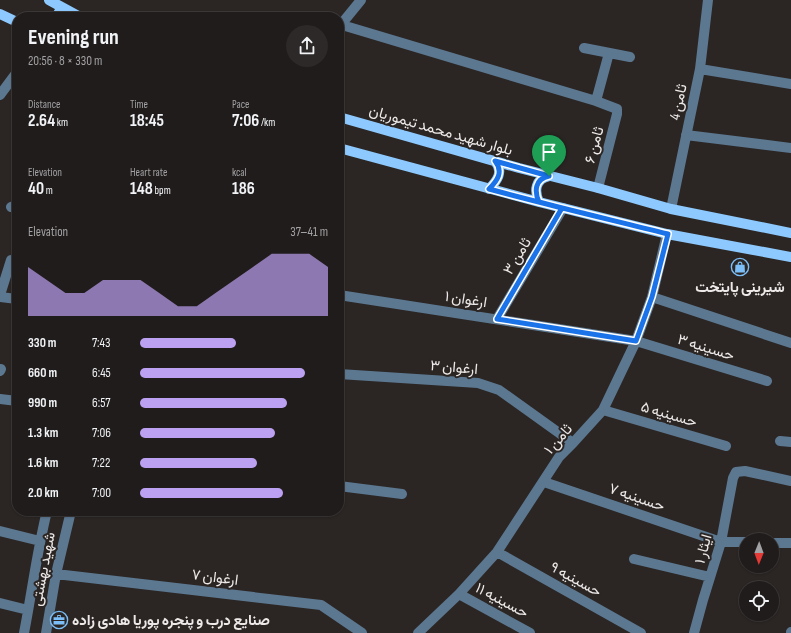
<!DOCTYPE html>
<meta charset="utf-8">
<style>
:root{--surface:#201c1b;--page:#2d2928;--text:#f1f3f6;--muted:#a2a1a3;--line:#3d3a3a;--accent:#bca0f2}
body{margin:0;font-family:"Sofia Sans Condensed",Vazirmatn,sans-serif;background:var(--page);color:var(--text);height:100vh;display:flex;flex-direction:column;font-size:15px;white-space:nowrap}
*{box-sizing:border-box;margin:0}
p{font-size:13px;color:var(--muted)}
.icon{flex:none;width:22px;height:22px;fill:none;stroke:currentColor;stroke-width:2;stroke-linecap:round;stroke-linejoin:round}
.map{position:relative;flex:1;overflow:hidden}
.details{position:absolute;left:12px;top:12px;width:332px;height:504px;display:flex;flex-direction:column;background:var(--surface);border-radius:16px;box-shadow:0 1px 3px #0004,0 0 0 1px var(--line)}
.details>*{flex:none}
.needle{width:26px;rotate:181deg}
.buttons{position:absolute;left:739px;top:533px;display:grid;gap:8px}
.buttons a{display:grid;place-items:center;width:40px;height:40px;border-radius:50%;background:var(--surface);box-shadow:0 1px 3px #0004,0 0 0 1px var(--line);font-size:20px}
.pin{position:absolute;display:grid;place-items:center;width:34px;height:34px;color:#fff;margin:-41px -17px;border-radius:50% 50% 50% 0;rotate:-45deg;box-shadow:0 0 4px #0007}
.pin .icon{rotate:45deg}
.round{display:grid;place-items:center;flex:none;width:42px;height:42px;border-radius:21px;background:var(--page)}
.head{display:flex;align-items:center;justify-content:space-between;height:68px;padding:0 16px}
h1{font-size:22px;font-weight:700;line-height:30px}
.metrics{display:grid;grid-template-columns:repeat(3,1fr);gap:6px;height:68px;padding:4px 16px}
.metrics div{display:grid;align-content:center}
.metrics b{font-size:17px;font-weight:700}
.metrics small{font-size:11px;font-weight:400}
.metrics p{font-size:11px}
.chart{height:112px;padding:8px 16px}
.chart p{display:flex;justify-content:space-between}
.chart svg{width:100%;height:72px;margin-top:4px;fill:var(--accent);opacity:.7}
ul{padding:0 16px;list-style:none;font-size:13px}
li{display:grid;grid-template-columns:64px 48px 1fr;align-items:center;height:30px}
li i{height:10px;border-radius:5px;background:var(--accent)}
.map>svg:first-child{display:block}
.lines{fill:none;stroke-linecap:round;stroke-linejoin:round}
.minor{stroke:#5c7891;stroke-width:10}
.major{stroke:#8dc9fe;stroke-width:10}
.route-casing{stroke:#fff;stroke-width:8}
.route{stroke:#1a73e8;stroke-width:5}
.labels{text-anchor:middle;stroke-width:4;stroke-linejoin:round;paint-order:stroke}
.street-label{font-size:15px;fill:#ece9e8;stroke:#2b2624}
.poi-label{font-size:15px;font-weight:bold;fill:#ece9e8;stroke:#2b2624}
</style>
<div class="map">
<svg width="791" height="633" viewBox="0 0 791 633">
<rect width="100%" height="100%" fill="#2b2624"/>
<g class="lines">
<!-- minor -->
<path class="minor" d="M342,25L596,101L617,109V114L598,188
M339,27L361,0
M584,48L630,57
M700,69L791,84
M0,95L17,72
M596,101L609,53
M686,135L791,148
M11,207L17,205
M671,209L700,69L708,0
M0,295L11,260
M339,295L636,341L767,381
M0,297L17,299
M652,297L791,343
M497,319L563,208
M0,371L1,369
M339,374L478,383L499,390L573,443
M0,399L17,401
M603,410L726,446
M780,441L791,442
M544,482L721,542H746
M339,486L402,494
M0,531L40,541
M772,543H791
M497,552L641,633
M634,559L710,577
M56,574L321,605L362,633
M459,594L530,633
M0,603L28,610
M24,633C32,592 37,551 47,511
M46,633L56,574L71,511
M418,633L459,594L497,552L559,457L573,443L603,410L636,341L652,297L667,234
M694,633L703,600L721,542L733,478L736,472L745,471L791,481
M791,633V632"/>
<!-- major -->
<path class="major" d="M49,0L80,17
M0,14L17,22
M56,17L62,7
M339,117L519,168L598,188L671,209L791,233
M339,148L539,202L667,234L791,257
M489,189C497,181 504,172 495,161
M539,202C534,191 535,179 549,176"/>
</g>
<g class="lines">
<defs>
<path id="route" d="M549,176L495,161C504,172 497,181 489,189C548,205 608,219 668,234L652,297L636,341L497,319L562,208L539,202C534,191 535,179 549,176"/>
</defs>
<!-- route casing -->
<use href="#route" class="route-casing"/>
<!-- route -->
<use href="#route" class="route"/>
</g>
<!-- icons -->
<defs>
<symbol id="shop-ring" viewBox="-11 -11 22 22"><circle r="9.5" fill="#2b2624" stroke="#7bbef8" stroke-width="1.5"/><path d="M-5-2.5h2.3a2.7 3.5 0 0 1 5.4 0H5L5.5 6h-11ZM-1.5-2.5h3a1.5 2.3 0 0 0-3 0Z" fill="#7bbef8"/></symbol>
<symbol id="office-ring" viewBox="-11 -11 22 22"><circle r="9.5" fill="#2b2624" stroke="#7bbef8" stroke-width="1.5"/><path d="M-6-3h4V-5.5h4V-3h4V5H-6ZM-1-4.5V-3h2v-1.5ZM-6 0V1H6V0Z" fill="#7bbef8"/></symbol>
</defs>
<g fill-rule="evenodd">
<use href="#shop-ring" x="730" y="257" width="20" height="20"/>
<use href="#office-ring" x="49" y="610" width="20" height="20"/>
</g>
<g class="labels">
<!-- street labels -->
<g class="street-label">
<text transform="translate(678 102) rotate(-78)" y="5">ثامن 4</text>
<text transform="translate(441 130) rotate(16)" y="5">بلوار شهید محمد تیموریان</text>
<text transform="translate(594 145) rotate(-75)" y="5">ثامن ۶</text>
<text transform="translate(517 256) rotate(-59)" y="5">ثامن ۳</text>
<text transform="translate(466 299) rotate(9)" y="5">ارغوان ۱</text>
<text transform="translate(706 347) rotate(17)" y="5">حسینیه ۳</text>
<text transform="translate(454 367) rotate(5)" y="5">ارغوان ۳</text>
<text transform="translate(669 414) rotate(16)" y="5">حسینیه ۵</text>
<text transform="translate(558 439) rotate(-49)" y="5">ثامن ۱</text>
<text transform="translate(637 497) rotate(19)" y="5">حسینیه ۷</text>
<text transform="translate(703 549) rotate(-75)" y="5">ایثار ۱</text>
<text transform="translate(43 569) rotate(-79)" y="5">شهید بهشتی</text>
<text transform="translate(215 577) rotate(7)" y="5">ارغوان ۷</text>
<text transform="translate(576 579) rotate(29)" y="5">حسینیه ۹</text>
<text transform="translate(502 600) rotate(28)" y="5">حسینیه ۱۱</text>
</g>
<!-- poi labels -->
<g class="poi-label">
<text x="740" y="292">شیرینی پایتخت</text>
<text x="72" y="625" text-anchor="start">صنایع درب و پنجره پوریا هادی زاده</text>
</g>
</g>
</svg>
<div class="buttons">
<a><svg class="needle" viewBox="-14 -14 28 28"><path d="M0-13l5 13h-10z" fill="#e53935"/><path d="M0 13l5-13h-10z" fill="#a2a1a3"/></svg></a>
<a><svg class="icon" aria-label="locate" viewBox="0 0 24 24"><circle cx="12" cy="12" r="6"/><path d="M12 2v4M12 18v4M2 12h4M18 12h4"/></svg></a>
</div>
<div class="pin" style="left:549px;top:176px;background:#1e9e55"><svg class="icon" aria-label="arrive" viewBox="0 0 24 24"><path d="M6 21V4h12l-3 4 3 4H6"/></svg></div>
<section class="details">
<div class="head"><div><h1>Evening run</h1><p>20:56 · 8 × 330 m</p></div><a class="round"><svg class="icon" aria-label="share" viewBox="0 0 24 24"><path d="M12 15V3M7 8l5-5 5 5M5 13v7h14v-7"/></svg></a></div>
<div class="metrics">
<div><p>Distance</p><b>2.64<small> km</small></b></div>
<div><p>Time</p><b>18:45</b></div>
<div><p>Pace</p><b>7:06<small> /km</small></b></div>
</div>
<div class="metrics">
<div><p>Elevation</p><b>40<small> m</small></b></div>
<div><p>Heart rate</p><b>148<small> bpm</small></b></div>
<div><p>kcal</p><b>186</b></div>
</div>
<div class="chart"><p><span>Elevation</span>37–41 m</p>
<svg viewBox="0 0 160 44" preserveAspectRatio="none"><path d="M0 44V14L10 22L20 30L30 30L40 22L50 22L60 22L70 30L80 38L90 38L100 30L110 22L120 14L130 6L140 6L150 6L160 14V44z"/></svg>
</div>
<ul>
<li><b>330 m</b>7:43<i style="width:51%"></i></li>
<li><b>660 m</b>6:45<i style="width:88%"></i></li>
<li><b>990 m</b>6:57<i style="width:78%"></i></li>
<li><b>1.3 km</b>7:06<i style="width:72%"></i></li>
<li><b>1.6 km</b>7:22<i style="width:62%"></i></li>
<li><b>2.0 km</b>7:00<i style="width:76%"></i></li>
</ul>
</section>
</div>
